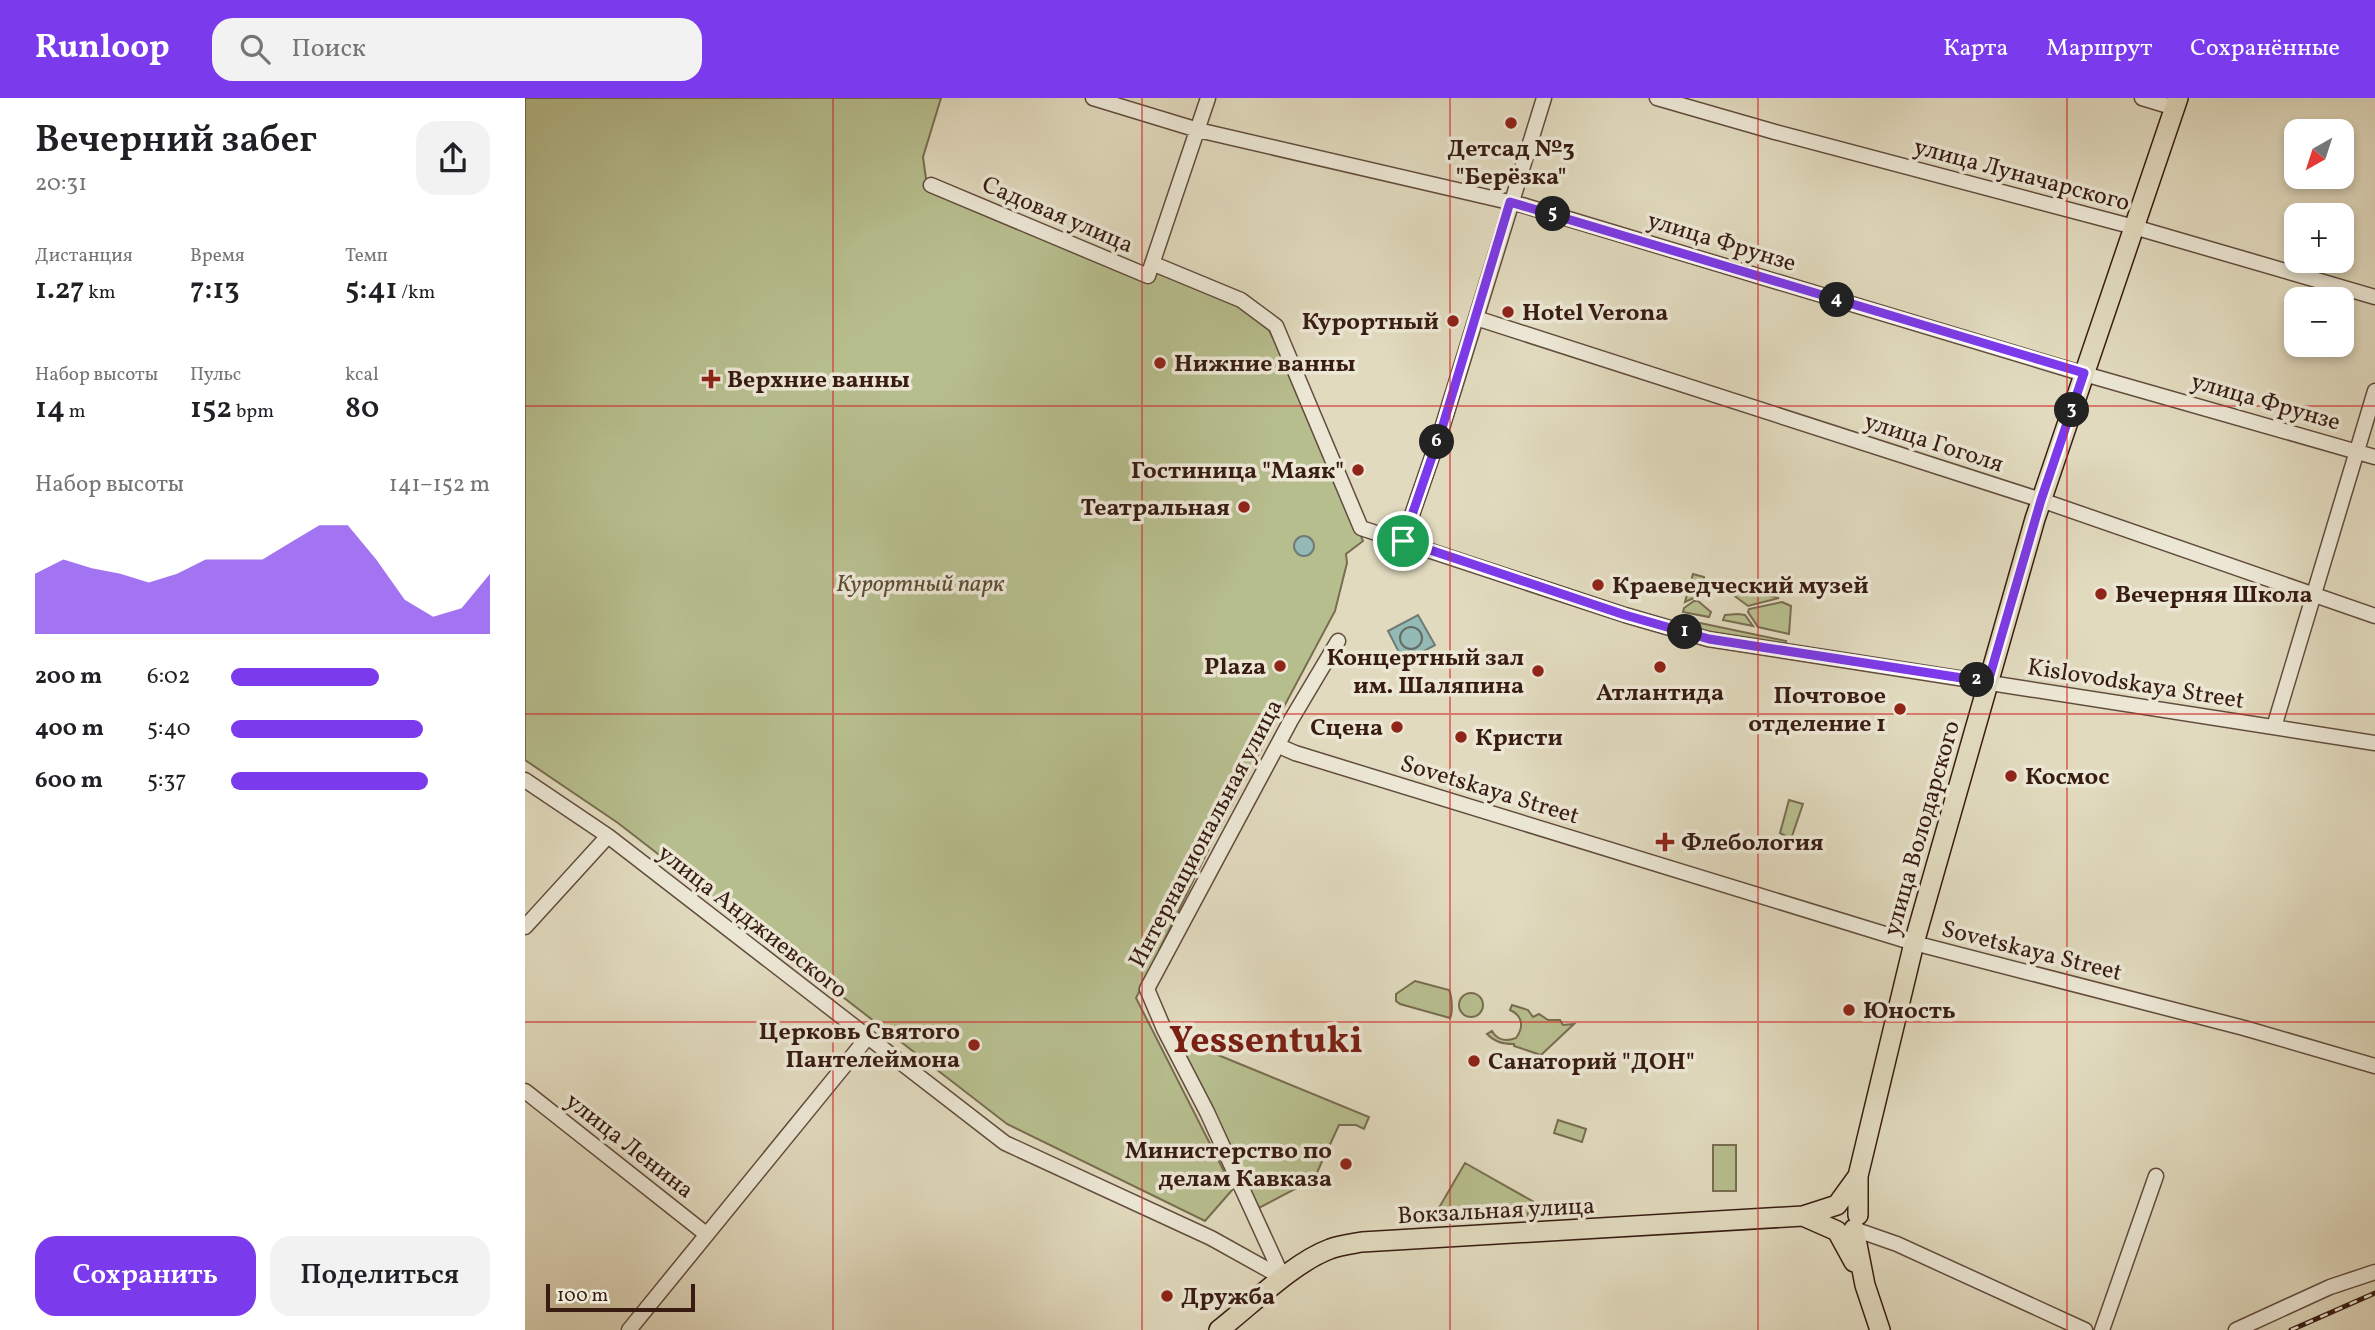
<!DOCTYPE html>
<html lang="ru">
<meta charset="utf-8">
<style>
:root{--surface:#fff;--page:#f2f2f2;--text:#202124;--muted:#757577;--accent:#7c3aed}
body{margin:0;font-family:Vollkorn,serif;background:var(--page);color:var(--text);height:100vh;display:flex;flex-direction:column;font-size:26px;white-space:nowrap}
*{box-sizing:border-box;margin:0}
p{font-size:23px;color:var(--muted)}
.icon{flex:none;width:38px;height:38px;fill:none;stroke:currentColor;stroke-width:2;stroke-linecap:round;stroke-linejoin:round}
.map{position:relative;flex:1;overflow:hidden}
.drawer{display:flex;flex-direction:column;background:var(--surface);width:525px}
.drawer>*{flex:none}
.needle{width:46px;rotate:219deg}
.tools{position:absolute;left:1759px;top:21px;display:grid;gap:14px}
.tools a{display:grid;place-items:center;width:70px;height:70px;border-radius:14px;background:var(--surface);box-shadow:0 4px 10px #0003;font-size:35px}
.scale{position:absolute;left:21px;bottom:18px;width:149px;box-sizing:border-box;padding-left:7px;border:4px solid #381c12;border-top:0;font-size:19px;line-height:24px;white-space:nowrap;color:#381c12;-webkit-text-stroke:5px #ece7d5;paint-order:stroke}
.pin{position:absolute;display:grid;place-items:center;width:60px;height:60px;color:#fff;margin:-30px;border:4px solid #fff;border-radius:50%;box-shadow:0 2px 7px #0007}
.km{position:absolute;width:35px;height:35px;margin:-18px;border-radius:50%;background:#222;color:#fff;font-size:19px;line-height:35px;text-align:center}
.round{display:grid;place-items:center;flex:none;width:74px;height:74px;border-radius:21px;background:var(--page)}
.headline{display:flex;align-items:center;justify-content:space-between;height:119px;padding:0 35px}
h1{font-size:38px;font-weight:600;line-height:52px}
.stats{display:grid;grid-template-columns:repeat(3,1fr);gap:10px;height:119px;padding:7px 35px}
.stats div{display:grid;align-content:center}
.stats b{font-size:30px;font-weight:600}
.stats small{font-size:19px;font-weight:400}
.stats p{font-size:19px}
.chart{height:196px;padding:14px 35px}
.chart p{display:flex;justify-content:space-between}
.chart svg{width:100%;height:126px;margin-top:7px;fill:var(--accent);opacity:.7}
.cta{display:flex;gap:14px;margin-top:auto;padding:14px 35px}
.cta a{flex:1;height:80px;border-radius:21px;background:var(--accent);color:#fff;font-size:28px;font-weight:600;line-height:80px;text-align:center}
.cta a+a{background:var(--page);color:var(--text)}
ul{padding:0 35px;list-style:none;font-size:23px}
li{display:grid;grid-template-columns:112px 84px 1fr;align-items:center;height:52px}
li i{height:18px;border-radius:9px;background:var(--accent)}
header{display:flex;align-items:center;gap:42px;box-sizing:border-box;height:98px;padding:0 35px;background:var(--accent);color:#fff}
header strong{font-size:33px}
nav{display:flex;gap:38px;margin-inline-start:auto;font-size:24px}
.search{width:490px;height:63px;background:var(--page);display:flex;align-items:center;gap:18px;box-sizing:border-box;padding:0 24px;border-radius:21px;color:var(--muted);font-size:26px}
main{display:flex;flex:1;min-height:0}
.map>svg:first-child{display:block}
.green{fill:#b7be8e;stroke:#786d50;stroke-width:2}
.water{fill:#94bab5;stroke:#6f7b74;stroke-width:2}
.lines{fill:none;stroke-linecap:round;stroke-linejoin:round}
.shore{stroke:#666b64;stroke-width:2}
.minor-casing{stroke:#624c3d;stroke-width:17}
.major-casing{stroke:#381c12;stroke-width:22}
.minor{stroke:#ece7d5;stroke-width:14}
.major{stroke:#e1dabe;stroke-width:19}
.rail-casing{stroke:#381c12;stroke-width:5}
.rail{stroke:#ece7d5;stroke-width:2.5;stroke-dasharray:8;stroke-linecap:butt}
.route-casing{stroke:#fff;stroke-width:14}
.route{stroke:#7c3aed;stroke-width:9}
.grid{fill:none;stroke:#d62828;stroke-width:2;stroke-opacity:0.55}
.poi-dot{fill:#8f2418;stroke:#ece7d5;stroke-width:2.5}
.labels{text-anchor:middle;stroke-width:7;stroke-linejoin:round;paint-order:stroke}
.poi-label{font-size:24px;font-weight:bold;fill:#381c12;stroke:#ece7d5;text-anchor:start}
.street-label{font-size:24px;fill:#381c12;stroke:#ece7d5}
.park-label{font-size:24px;font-style:italic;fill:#5e4d37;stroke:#ece7d5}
.town-label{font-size:38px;font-weight:bold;fill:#7a1f14;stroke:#ece7d5}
</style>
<header>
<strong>Runloop</strong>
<div class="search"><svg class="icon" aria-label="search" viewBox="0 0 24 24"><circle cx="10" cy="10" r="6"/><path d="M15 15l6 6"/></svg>Поиск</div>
<nav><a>Карта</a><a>Маршрут</a><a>Сохранённые</a></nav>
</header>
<main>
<section class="drawer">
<div class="headline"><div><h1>Вечерний забег</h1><p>20:31</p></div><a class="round"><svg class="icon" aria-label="share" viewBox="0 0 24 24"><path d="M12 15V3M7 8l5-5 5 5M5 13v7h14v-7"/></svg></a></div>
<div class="stats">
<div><p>Дистанция</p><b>1.27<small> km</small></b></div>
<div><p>Время</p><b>7:13</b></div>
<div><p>Темп</p><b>5:41<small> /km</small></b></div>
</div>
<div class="stats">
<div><p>Набор высоты</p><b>14<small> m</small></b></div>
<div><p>Пульс</p><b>152<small> bpm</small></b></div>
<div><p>kcal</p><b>80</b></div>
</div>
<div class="chart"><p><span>Набор высоты</span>141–152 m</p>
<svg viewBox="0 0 160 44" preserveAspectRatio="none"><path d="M0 44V23L10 18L20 21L30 23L40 26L50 23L60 18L70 18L80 18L90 12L100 6L110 6L120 18L130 32L140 38L150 35L160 23V44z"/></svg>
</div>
<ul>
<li><b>200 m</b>6:02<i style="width:57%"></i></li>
<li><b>400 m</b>5:40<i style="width:74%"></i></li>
<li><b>600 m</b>5:37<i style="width:76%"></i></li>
</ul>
<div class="cta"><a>Сохранить</a><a>Поделиться</a></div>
</section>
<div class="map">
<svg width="1850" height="1232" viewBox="0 0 1850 1232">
<rect width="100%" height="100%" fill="#e1dabe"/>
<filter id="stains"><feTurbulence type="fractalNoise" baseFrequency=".00286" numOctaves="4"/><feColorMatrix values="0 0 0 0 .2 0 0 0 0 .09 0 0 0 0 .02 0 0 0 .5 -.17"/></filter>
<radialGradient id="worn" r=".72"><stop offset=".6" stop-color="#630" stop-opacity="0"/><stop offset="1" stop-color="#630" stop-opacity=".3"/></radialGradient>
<!-- green -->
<path class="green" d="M0,0H416L398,59L401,81L566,149L712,206L744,232L777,298L838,443L821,456L822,465L810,513L689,740L611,900L708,1091L680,1123L482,1026L93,725L0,662Z
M1168,476L1179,479V482L1193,490L1191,492H1172L1171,499L1160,504Z
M1222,492L1254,500L1223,508L1207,496V494L1221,495Z
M1169,503H1173L1186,514L1184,519L1158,514L1159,510Z
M1257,504L1266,508L1264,536L1233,529L1223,514L1224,511Z
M1213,516L1220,517L1228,528L1198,522L1200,517Z
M1156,521L1261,543L1260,548L1184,535L1155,527Z
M1264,702L1278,706L1266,741L1255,735Z
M890,883L924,892C927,898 928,915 925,920L875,906L871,903V896Z
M934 907a12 12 0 1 1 24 0a12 12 0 1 1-24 0Z
M987,907L1003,912L1008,919L1014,916L1023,922H1035L1038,927L1049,926L1016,957L989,948V946C977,946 970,944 962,936L967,933C972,942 981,944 991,940C999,929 998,918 985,912Z
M671,948L844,1019L839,1031L831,1027H814L789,1081L734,1110L659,955Z
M1033,1022L1061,1031L1057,1044L1029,1035Z
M1188,1047H1211V1093H1188Z
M940,1065L1009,1104L1001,1119L908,1120Z"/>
<!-- water -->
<path class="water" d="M769 448a10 10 0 1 1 20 0a10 10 0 1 1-20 0Z
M893,517L910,547L879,564L863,533Z"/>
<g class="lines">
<!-- shore -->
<path class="shore" d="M875 540a11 11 0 1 1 22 0a11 11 0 1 1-22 0Z"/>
<defs>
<path id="minor" d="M568,0L673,32L997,107L1549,273L1850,359
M1132,0L1250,34L1609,129L1850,199
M1617,0L1650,10
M406,87L623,178L683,0
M629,166L716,202L751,228L836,430L1100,517L1183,541L1850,645
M951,220L1516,402L1850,518
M878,443L918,327L1019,0
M1749,629L1850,293
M754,648L770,655L1389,845L1719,930L1850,968
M0,682L83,738L480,1045L686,1140L758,1180
M0,829L83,738
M0,993L181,1136
M1329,1131L1372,1146L1560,1232
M758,1180L682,1014L639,931L622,891L766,622L813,543
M104,1232L342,940
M1577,1232L1631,1078
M1711,1232L1805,1189L1850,1174"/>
<path id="major" d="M1333,1117V1078L1389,845L1510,421L1653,0
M1278,1118L1312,1133L1329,1164
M1329,1131L1340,1187L1355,1232
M694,1232C725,1208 769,1164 805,1151C815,1147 826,1146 837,1144L1278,1118L1312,1107L1333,1078"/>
</defs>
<!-- minor casing -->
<use href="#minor" class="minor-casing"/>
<!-- major casing -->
<use href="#major" class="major-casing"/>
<!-- minor -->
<use href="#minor" class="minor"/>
<!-- major -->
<use href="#major" class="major"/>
<defs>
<path id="rail" d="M1766,1232L1850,1195"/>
</defs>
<!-- rail casing -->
<use href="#rail" class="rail-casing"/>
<!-- rail -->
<use href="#rail" class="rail"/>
</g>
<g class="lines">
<defs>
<path id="route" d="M985,104L1559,275L1516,402L1463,584L1184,541L1100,517L878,443L918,327Z"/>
</defs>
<!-- route casing -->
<use href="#route" class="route-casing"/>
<!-- route -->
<use href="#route" class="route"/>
</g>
<!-- grid -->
<path class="grid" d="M308,0V1232M617,0V1232M925,0V1232M1233,0V1232M1542,0V1232M0,308H1850M0,616H1850M0,924H1850"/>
<!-- markers -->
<g class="poi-dot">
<circle cx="986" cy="25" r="7"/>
<circle cx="983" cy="214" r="7"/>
<circle cx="928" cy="223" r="7"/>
<circle cx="635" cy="265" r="7"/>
<path d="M182.5 270.5h7v7h7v7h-7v7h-7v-7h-7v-7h7z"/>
<circle cx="833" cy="372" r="7"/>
<circle cx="719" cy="409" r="7"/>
<circle cx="1073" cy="487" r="7"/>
<circle cx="1576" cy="496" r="7"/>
<circle cx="755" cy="568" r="7"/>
<circle cx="1135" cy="569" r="7"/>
<circle cx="1013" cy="573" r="7"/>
<circle cx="1375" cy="611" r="7"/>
<circle cx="872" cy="629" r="7"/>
<circle cx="936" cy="639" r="7"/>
<circle cx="1486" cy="678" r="7"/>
<path d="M1136.5 733.5h7v7h7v7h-7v7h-7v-7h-7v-7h7z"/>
<circle cx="1324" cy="912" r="7"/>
<circle cx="449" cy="947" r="7"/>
<circle cx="949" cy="963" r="7"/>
<circle cx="821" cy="1066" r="7"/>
<circle cx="642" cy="1198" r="7"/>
</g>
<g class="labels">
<!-- poi labels -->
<g class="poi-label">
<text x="986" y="58" text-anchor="middle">Детсад №3<tspan x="986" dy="28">"Берёзка"</tspan></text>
<text x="997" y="222">Hotel Verona</text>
<text x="914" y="231" text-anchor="end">Курортный</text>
<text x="649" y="273">Нижние ванны</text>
<text x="202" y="289">Верхние ванны</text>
<text x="819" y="380" text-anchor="end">Гостиница "Маяк"</text>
<text x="705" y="417" text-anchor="end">Театральная</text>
<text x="1087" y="495">Краеведческий музей</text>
<text x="1590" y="504">Вечерняя Школа</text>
<text x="999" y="567" text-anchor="end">Концертный зал<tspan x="999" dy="28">им. Шаляпина</tspan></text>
<text x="741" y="576" text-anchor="end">Plaza</text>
<text x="1135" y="602" text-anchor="middle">Атлантида</text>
<text x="1361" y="605" text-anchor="end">Почтовое<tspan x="1361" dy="28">отделение 1</tspan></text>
<text x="858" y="637" text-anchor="end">Сцена</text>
<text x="950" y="647">Кристи</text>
<text x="1500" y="686">Космос</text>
<text x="1156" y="752">Флебология</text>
<text x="1338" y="920">Юность</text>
<text x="435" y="941" text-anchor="end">Церковь Святого<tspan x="435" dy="28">Пантелеймона</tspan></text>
<text x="963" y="971">Санаторий "ДОН"</text>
<text x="807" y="1060" text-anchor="end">Министерство по<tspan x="807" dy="28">делам Кавказа</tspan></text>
<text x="656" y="1206">Дружба</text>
</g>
<!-- street labels -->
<g class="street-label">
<text transform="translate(1497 76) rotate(15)" y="8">улица Луначарского</text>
<text transform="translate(533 116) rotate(23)" y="8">Садовая улица</text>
<text transform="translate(1197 143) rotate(17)" y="8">улица Фрунзе</text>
<text transform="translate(1741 303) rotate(16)" y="8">улица Фрунзе</text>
<text transform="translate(1409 344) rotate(18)" y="8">улица Гоголя</text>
<text transform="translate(1611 585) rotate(9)" y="8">Kislovodskaya Street</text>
<text transform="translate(965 691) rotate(17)" y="8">Sovetskaya Street</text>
<text transform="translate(1396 730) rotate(-74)" y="8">улица Володарского</text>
<text transform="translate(680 735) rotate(-62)" y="8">Интернациональная улица</text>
<text transform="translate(228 823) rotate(38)" y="8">улица Анджиевского</text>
<text transform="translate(1507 852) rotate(14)" y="8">Sovetskaya Street</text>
<text transform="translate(105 1047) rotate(38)" y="8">улица Ленина</text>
<text transform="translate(971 1112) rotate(-3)" y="8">Вокзальная улица</text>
</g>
<!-- park labels -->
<g class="park-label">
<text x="395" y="493">Курортный парк</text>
</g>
<!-- town labels -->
<g class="town-label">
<text x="741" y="954">Yessentuki</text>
</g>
</g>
<rect width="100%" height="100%" filter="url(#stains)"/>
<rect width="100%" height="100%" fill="url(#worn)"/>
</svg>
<div class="tools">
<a><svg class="needle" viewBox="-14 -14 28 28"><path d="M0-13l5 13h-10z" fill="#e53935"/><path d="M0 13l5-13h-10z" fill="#757577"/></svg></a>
<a>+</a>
<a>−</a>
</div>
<div class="scale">100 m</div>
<div class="pin" style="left:878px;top:443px;background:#1e9e55"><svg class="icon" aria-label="arrive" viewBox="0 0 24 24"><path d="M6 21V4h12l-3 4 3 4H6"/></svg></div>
<b class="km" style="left:1160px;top:534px">1</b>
<b class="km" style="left:1452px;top:582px">2</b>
<b class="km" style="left:1547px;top:312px">3</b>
<b class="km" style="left:1312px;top:202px">4</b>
<b class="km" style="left:1028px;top:116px">5</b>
<b class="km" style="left:912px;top:344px">6</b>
</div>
</main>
